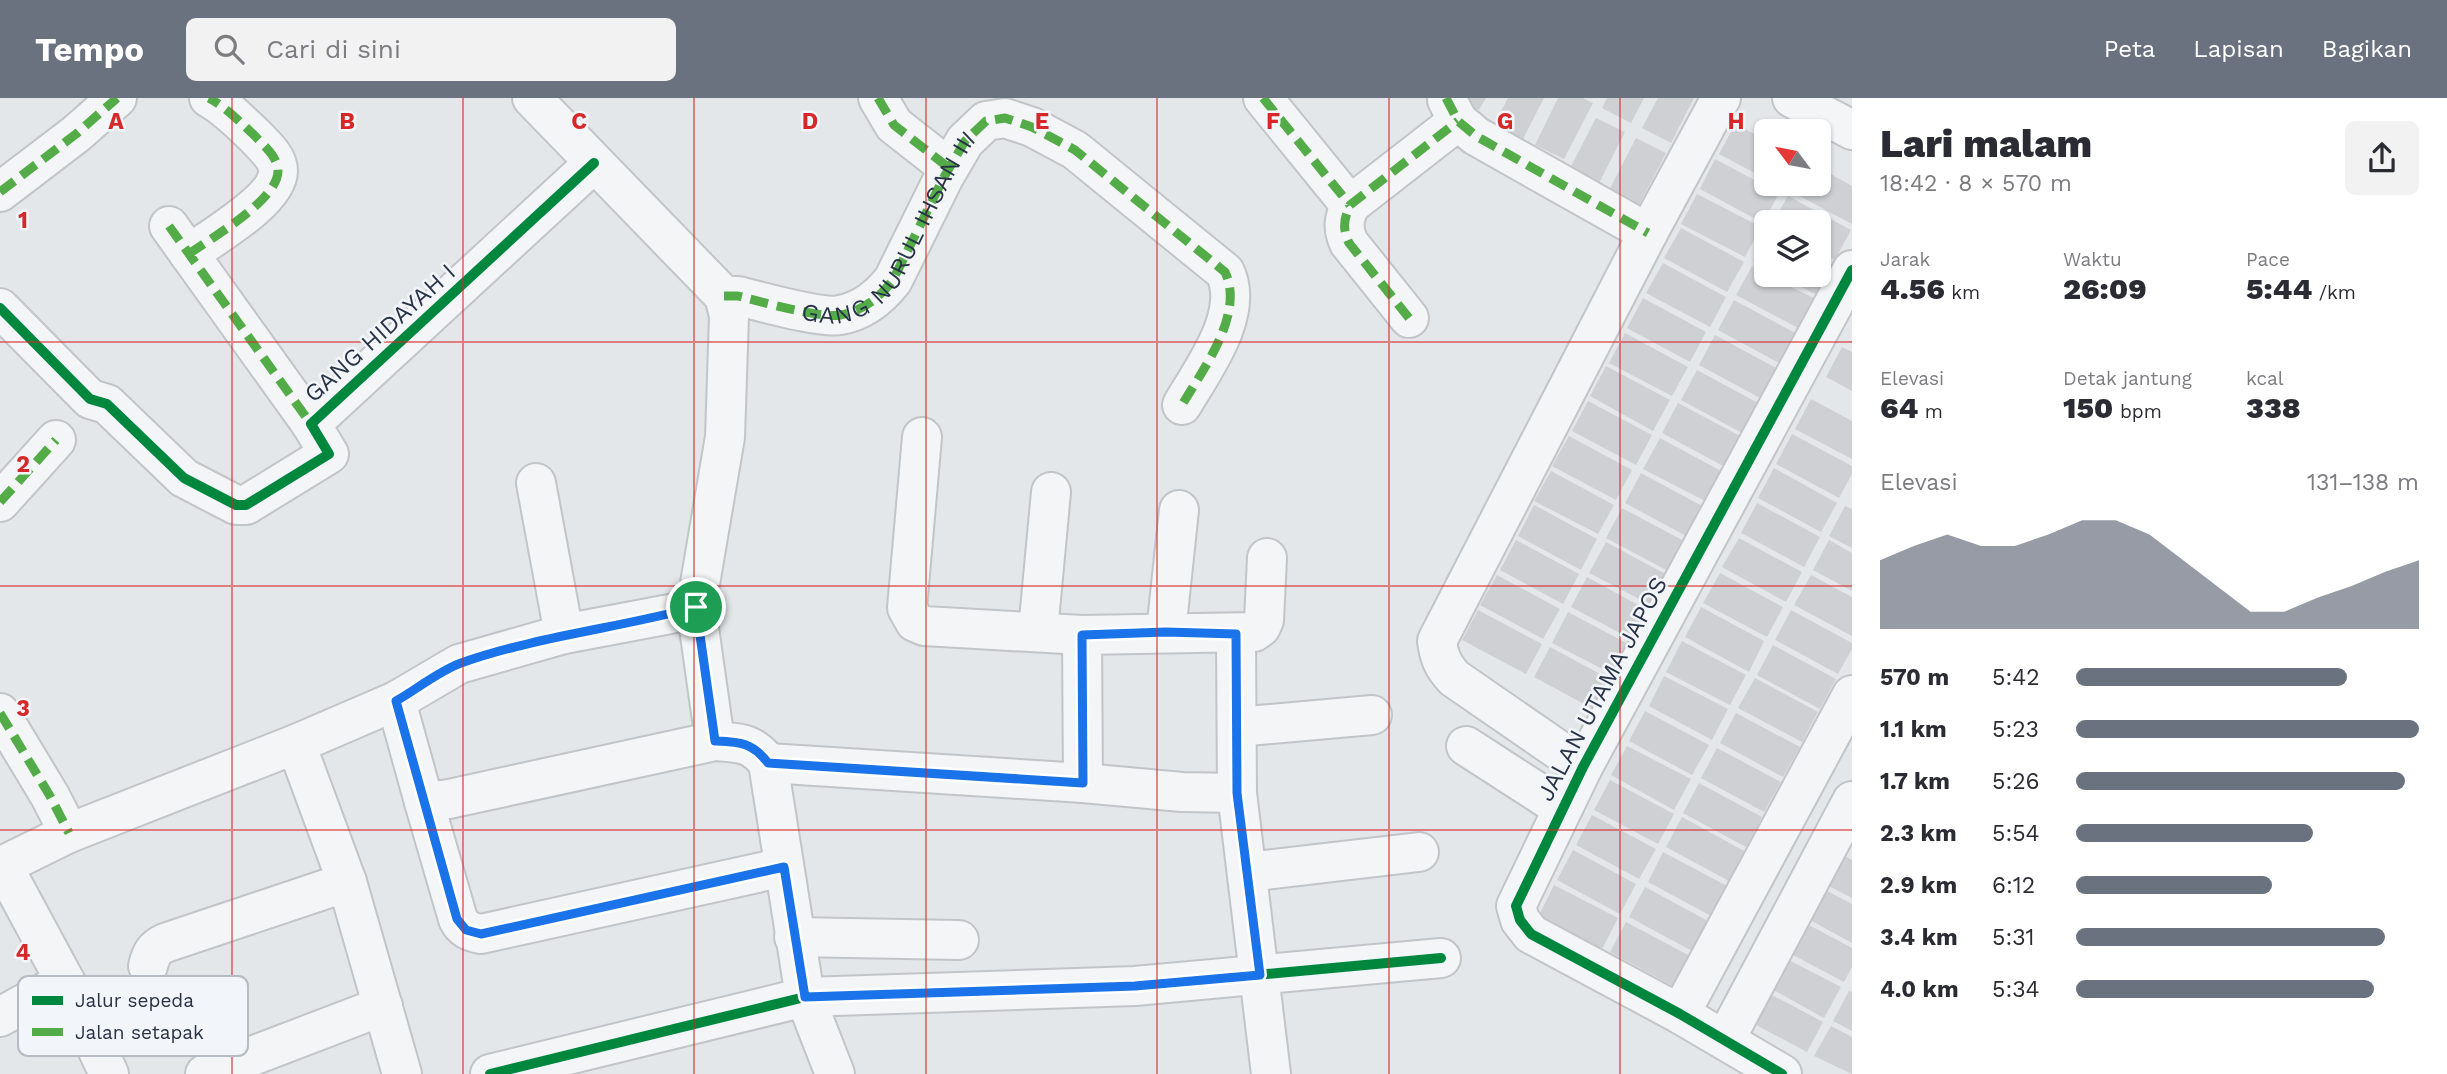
<!DOCTYPE html>
<html lang="id">
<meta charset="utf-8">
<style>
:root{--surface:#fff;--page:#f2f2f3;--text:#2b2b33;--muted:#7c7c81;--accent:#6a727f}
body{margin:0;font-family:"Work Sans",sans-serif;background:var(--page);color:var(--text);height:100vh;display:flex;flex-direction:column;font-size:26px;white-space:nowrap}
*{box-sizing:border-box;margin:0}
p{font-size:23px;color:var(--muted)}
.icon{flex:none;width:38px;height:38px;fill:none;stroke:currentColor;stroke-width:2;stroke-linecap:round;stroke-linejoin:round}
.map{position:relative;flex:1;overflow:hidden}
.sheet{display:flex;flex-direction:column;background:var(--surface);width:595px}
.sheet>*{flex:none}
.needle{width:46px;rotate:302deg}
.tools{position:absolute;left:1754px;top:21px;display:grid;gap:14px}
.tools a{display:grid;place-items:center;width:77px;height:77px;border-radius:10px;background:var(--surface);box-shadow:0 2px 5px #0004;font-size:35px}
.pin{position:absolute;display:grid;place-items:center;width:60px;height:60px;color:#fff;margin:-30px;border:4px solid #fff;border-radius:50%;box-shadow:0 2px 7px #0007}
.round{display:grid;place-items:center;flex:none;width:74px;height:74px;border-radius:10px;background:var(--page)}
.headline{display:flex;align-items:center;justify-content:space-between;height:119px;padding:0 28px}
h1{font-size:38px;font-weight:800;line-height:52px}
.figures{display:grid;grid-template-columns:repeat(3,1fr);gap:10px;height:119px;padding:7px 28px}
.figures div{display:grid;align-content:center}
.figures b{font-size:30px;font-weight:800}
.figures small{font-size:19px;font-weight:400}
.figures p{font-size:19px}
.chart{height:196px;padding:14px 28px}
.chart p{display:flex;justify-content:space-between}
.chart svg{width:100%;height:126px;margin-top:7px;fill:var(--accent);opacity:.7}
ul{padding:0 28px;list-style:none;font-size:23px}
li{display:grid;grid-template-columns:112px 84px 1fr;align-items:center;height:52px}
li i{height:18px;border-radius:9px;background:var(--accent)}
header{display:flex;align-items:center;gap:42px;box-sizing:border-box;height:98px;padding:0 35px;background:var(--accent);color:#fff}
header strong{font-size:33px}
nav{display:flex;gap:38px;margin-inline-start:auto;font-size:24px}
.search{width:490px;height:63px;background:var(--page);display:flex;align-items:center;gap:18px;box-sizing:border-box;padding:0 24px;border-radius:10px;color:var(--muted);font-size:26px}
main{display:flex;flex:1;min-height:0}
.map>svg:first-child{display:block}
.building{fill:#ced0d3}
.lines{fill:none;stroke-linecap:round;stroke-linejoin:round}
.minor-casing{stroke:#c2c5c8;stroke-width:42}
.minor{stroke:#f3f5f6;stroke-width:38}
.quiet{stroke:#53ac47;stroke-width:9;stroke-dasharray:18 9;stroke-linecap:butt}
.cycleway-casing{stroke:#f2f5f9;stroke-width:15}
.cycleway{stroke:#00873e;stroke-width:10}
.route-casing{stroke:#fff;stroke-width:14}
.route{stroke:#1a73e8;stroke-width:9}
.grid{fill:none;stroke:#d62828;stroke-width:2;stroke-opacity:0.55}
.labels{text-anchor:middle;stroke-width:5;stroke-linejoin:round;paint-order:stroke}
.street-label{font-size:24px;fill:#283346;stroke:#f2f5f9}
.key{fill:#f2f5f9;stroke:#b5bbc3;stroke-width:2}
.key-label{font-size:19px;fill:#283346}
.grid-label{font-size:23px;text-anchor:middle;font-weight:bold;fill:#d62828;stroke:#f2f5f9;stroke-width:5;stroke-linejoin:round;paint-order:stroke}
</style>
<header>
<strong>Tempo</strong>
<div class="search"><svg class="icon" aria-label="search" viewBox="0 0 24 24"><circle cx="10" cy="10" r="6"/><path d="M15 15l6 6"/></svg>Cari di sini</div>
<nav><a>Peta</a><a>Lapisan</a><a>Bagikan</a></nav>
</header>
<main>
<div class="map">
<svg width="1852" height="976" viewBox="0 0 1852 976">
<rect width="100%" height="100%" fill="#e4e7ea"/>
<!-- building -->
<path class="building" d="M1456,0H1486L1479,12Z
M1508,0H1544L1523,41L1494,26Z
M1558,0H1583L1593,5L1564,61L1535,47Z
M1607,0H1644L1631,25L1602,10Z
M1658,0H1694L1671,45L1642,30Z
M1596,20L1625,34L1596,91L1567,76Z
M1735,26L1766,42V81L1719,56Z
M1636,40L1666,55L1637,111L1607,96Z
M1715,61L1779,95L1763,125L1700,91Z
M1818,69L1852,88V126L1790,93L1794,86H1818Z
M1697,96L1761,129L1745,159L1681,126Z
M1788,98L1851,132L1835,162L1818,153V124H1773Z
M1681,130L1744,164L1727,194L1664,160Z
M1766,139V170L1753,163Z
M1818,159L1832,167L1817,197L1778,177H1818Z
M1663,165L1726,199L1710,229L1646,195Z
M1752,168L1766,177L1816,201L1800,231L1736,197Z
M1643,200L1706,234L1690,264L1627,230Z
M1734,202L1797,236L1781,266L1718,232Z
M1625,235L1688,269L1672,298L1609,265Z
M1715,237L1778,271L1762,301L1699,267Z
M1842,249L1852,254V293L1826,279Z
M1606,268L1670,302L1653,333L1590,298Z
M1697,272L1760,306L1744,336L1681,302Z
M1811,301L1852,323V361L1795,331Z
M1588,303L1652,337L1636,367L1572,333Z
M1678,305L1742,339L1725,369L1662,335Z
M1792,336L1852,368V376L1839,400L1776,366Z
M1569,338L1632,372L1616,402L1552,368Z
M1660,340L1723,374L1707,404L1643,371Z
M1774,370L1837,405L1821,434L1758,400Z
M1551,373L1614,407L1598,436L1534,403Z
M1641,375L1704,409L1688,439L1625,405Z
M1757,405L1820,439L1804,469L1741,435Z
M1534,407L1597,441L1581,472L1518,438Z
M1845,408L1852,411V450L1829,438Z
M1622,410L1686,444L1670,474L1606,440Z
M1739,440L1802,474L1786,504L1722,469Z
M1516,442L1579,476L1563,506L1500,472Z
M1829,442L1852,455V493L1813,472Z
M1606,444L1669,478L1653,508L1589,475Z
M1720,475L1783,509L1767,539L1703,505Z
M1497,477L1560,511L1543,541L1480,507Z
M1811,477L1852,499V538L1794,507Z
M1587,479L1651,514L1635,543L1571,509Z
M1701,509L1764,543L1749,574L1685,539Z
M1478,512L1542,546L1526,576L1462,542Z
M1791,512L1852,545V551L1838,576L1775,542Z
M1568,514L1632,548L1616,578L1552,545Z
M1682,543L1746,577L1730,607L1666,574Z
M1773,547L1836,581L1820,611L1757,577Z
M1550,549L1613,583L1597,613L1534,579Z
M1664,578L1728,611L1712,642L1649,608Z
M1755,580L1818,614L1802,644L1738,610Z
M1645,613L1709,647L1692,677L1629,643Z
M1736,615L1800,649L1783,679L1720,645Z
M1627,648L1691,681L1674,712L1611,677Z
M1717,650L1781,684L1764,714L1701,680Z
M1610,682L1674,716L1658,746L1594,712Z
M1699,685L1762,719L1746,749L1683,715Z
M1592,717L1656,751L1639,781L1576,747Z
M1682,719L1746,754L1729,783L1666,749Z
M1832,751L1852,762V800L1815,781Z
M1573,752L1636,786L1620,816L1557,782Z
M1663,754L1727,788L1711,818L1648,784Z
M1814,786L1852,806V845L1799,816Z
M1554,787L1618,820L1602,851L1539,817Z
M1645,789L1708,823L1692,853L1629,819Z
M1796,820L1852,850V869L1844,884L1780,850Z
M1626,824L1690,858L1673,888L1610,854Z
M1777,856L1841,889L1824,920L1761,885Z
M1759,890L1823,924L1807,954L1743,920Z
M1849,893L1852,894V933L1833,923Z
M1831,928L1852,939V976L1814,958Z"/>
<g class="lines">
<defs>
<g id="minor">
<path d="M532,0L724,198L729,218L725,339L696,509L715,643"/>
<path d="M878,0L894,27L949,70"/>
<path d="M1263,0L1350,107"/>
<path d="M1792,0L1852,32"/>
<path d="M1447,2L1458,23L1476,38L1648,135"/>
<path d="M0,94L76,36L117,0"/>
<path d="M169,128L311,326"/>
<path d="M189,156C211,140 278,102 278,73C278,59 264,48 255,38C240,24 227,10 209,0"/>
<path id="s1" d="M724,198H738C759,203 822,221 840,217C863,213 879,200 893,182L944,79L965,43L986,23L1005,20L1032,29L1075,52L1225,174C1245,216 1203,271 1182,307"/>
<path d="M0,210L90,301L107,306L184,380L236,407H246L329,356L311,326L594,65"/>
<path d="M1409,220L1349,145C1342,130 1344,121 1350,107L1458,23"/>
<path d="M922,339L907,510L915,524L924,528L1082,537"/>
<path d="M536,385L564,536"/>
<path d="M0,404L56,342"/>
<path d="M1038,533L1051,394"/>
<path d="M1166,534L1179,412"/>
<path d="M1236,536L1237,695"/>
<path d="M396,603L424,704L449,701L715,643C740,645 752,644 768,665L805,899L835,976"/>
<path d="M0,615L50,698L69,735"/>
<path d="M1237,629L1372,617"/>
<path d="M296,646L347,784L402,976"/>
<path d="M1466,648L1562,710"/>
<path d="M768,665L1083,685L1182,694L1237,695L1271,976"/>
<path d="M1583,669L1454,580C1443,568 1439,559 1437,543L1648,135L1721,0"/>
<path d="M1083,685L1082,537L1254,534L1261,529L1264,522L1267,460"/>
<path d="M424,704L458,821C463,831 470,834 481,836L784,769"/>
<path d="M3,768L65,883L109,976"/>
<path d="M0,769L69,735L296,646L396,603L459,566L564,536L670,516L696,509"/>
<path d="M1247,774L1419,754"/>
<path d="M794,839L959,842"/>
<path d="M148,868C151,856 154,850 165,845L347,784"/>
<path d="M1680,916L1852,597"/>
<path d="M0,919L65,883"/>
<path d="M1725,942L1852,703"/>
<path d="M205,976L383,908"/>
<path d="M490,976L805,899L1135,888L1441,860"/>
<path d="M1782,976L1680,916L1531,836L1520,822L1516,808L1583,669L1852,172"/>
</g>
</defs>
<!-- minor casing -->
<use href="#minor" class="minor-casing"/>
<!-- minor -->
<use href="#minor" class="minor"/>
<!-- quiet -->
<path class="quiet" d="M878,0L894,27L949,70
M1263,0L1350,107
M1446,0L1458,23L1476,38L1648,135
M0,94L76,36L117,0
M169,128L311,326
M189,156C211,140 278,102 278,73C278,59 264,48 255,38C240,24 227,10 209,0
M724,198H738C759,203 822,221 840,217C863,213 879,200 893,182L944,79L965,43L986,23L1005,20L1032,29L1075,52L1225,174C1245,216 1203,271 1182,307
M1409,220L1349,145C1342,130 1344,121 1350,107L1458,23
M0,404L56,342
M0,615L50,698L69,735"/>
<defs>
<path id="cycleway" d="M0,210L90,301L107,306L184,380L236,407H246L329,356L311,326L594,65
M490,976L805,899L1135,888L1441,860
M1782,976L1680,916L1531,836L1520,822L1516,808L1583,669L1852,172"/>
</defs>
<!-- cycleway casing -->
<use href="#cycleway" class="cycleway-casing"/>
<!-- cycleway -->
<use href="#cycleway" class="cycleway"/>
</g>
<g class="lines">
<defs>
<path id="route" d="M696,509L715,643C740,644 752,644 768,665L1083,685L1082,537L1166,534L1236,536L1237,695L1260,877L1135,888L805,899L784,769L481,836L466,832L457,821L396,603C417,591 439,573 461,565C538,538 619,530 696,509Z"/>
</defs>
<!-- route casing -->
<use href="#route" class="route-casing"/>
<!-- route -->
<use href="#route" class="route"/>
</g>
<!-- grid -->
<path class="grid" d="M232,0V976M463,0V976M694,0V976M926,0V976M1157,0V976M1389,0V976M1620,0V976M0,244H1852M0,488H1852M0,732H1852"/>
<g class="labels">
<!-- street labels -->
<g class="street-label">
<text dy="8" stroke="none"><textPath href="#s1" startOffset="214">GANG NURUL IHSAN III</textPath></text>
<text transform="translate(380 235) rotate(-42)" y="8">GANG HIDAYAH I</text>
<text transform="translate(1602 591) rotate(-62)" y="8">JALAN UTAMA JAPOS</text>
</g>
</g>
<!-- legend -->
<rect x="18" y="878" width="230" height="80" rx="10" class="key"/>
<rect x="32" y="898" width="31" height="9" fill="#00873e"/>
<rect x="32" y="930" width="31" height="8" fill="#53ac47"/>
<g class="key-label">
<text x="75" y="909">Jalur sepeda</text>
<text x="75" y="941">Jalan setapak</text>
</g>
<g class="grid-label">
<text x="116" y="31">A</text>
<text x="347" y="31">B</text>
<text x="579" y="31">C</text>
<text x="810" y="31">D</text>
<text x="1042" y="31">E</text>
<text x="1273" y="31">F</text>
<text x="1505" y="31">G</text>
<text x="1736" y="31">H</text>
<text x="23" y="130">1</text>
<text x="23" y="374">2</text>
<text x="23" y="618">3</text>
<text x="23" y="862">4</text>
</g>
</svg>
<div class="tools">
<a><svg class="needle" viewBox="-14 -14 28 28"><path d="M0-13l5 13h-10z" fill="#e53935"/><path d="M0 13l5-13h-10z" fill="#7c7c81"/></svg></a>
<a><svg class="icon" aria-label="layers" viewBox="0 0 24 24"><path d="M12 4l9 5-9 5-9-5zM3 14l9 5 9-5"/></svg></a>
</div>
<div class="pin" style="left:696px;top:509px;background:#1e9e55"><svg class="icon" aria-label="arrive" viewBox="0 0 24 24"><path d="M6 21V4h12l-3 4 3 4H6"/></svg></div>
</div>
<section class="sheet">
<div class="headline"><div><h1>Lari malam</h1><p>18:42 · 8 × 570 m</p></div><a class="round"><svg class="icon" aria-label="share" viewBox="0 0 24 24"><path d="M12 15V3M7 8l5-5 5 5M5 13v7h14v-7"/></svg></a></div>
<div class="figures">
<div><p>Jarak</p><b>4.56<small> km</small></b></div>
<div><p>Waktu</p><b>26:09</b></div>
<div><p>Pace</p><b>5:44<small> /km</small></b></div>
</div>
<div class="figures">
<div><p>Elevasi</p><b>64<small> m</small></b></div>
<div><p>Detak jantung</p><b>150<small> bpm</small></b></div>
<div><p>kcal</p><b>338</b></div>
</div>
<div class="chart"><p><span>Elevasi</span>131–138 m</p>
<svg viewBox="0 0 160 44" preserveAspectRatio="none"><path d="M0 44V20L10 15L20 11L30 15L40 15L50 11L60 6L70 6L80 11L90 20L100 29L110 38L120 38L130 33L140 29L150 24L160 20V44z"/></svg>
</div>
<ul>
<li><b>570 m</b>5:42<i style="width:79%"></i></li>
<li><b>1.1 km</b>5:23<i style="width:100%"></i></li>
<li><b>1.7 km</b>5:26<i style="width:96%"></i></li>
<li><b>2.3 km</b>5:54<i style="width:69%"></i></li>
<li><b>2.9 km</b>6:12<i style="width:57%"></i></li>
<li><b>3.4 km</b>5:31<i style="width:90%"></i></li>
<li><b>4.0 km</b>5:34<i style="width:87%"></i></li>
</ul>
</section>
</main>
